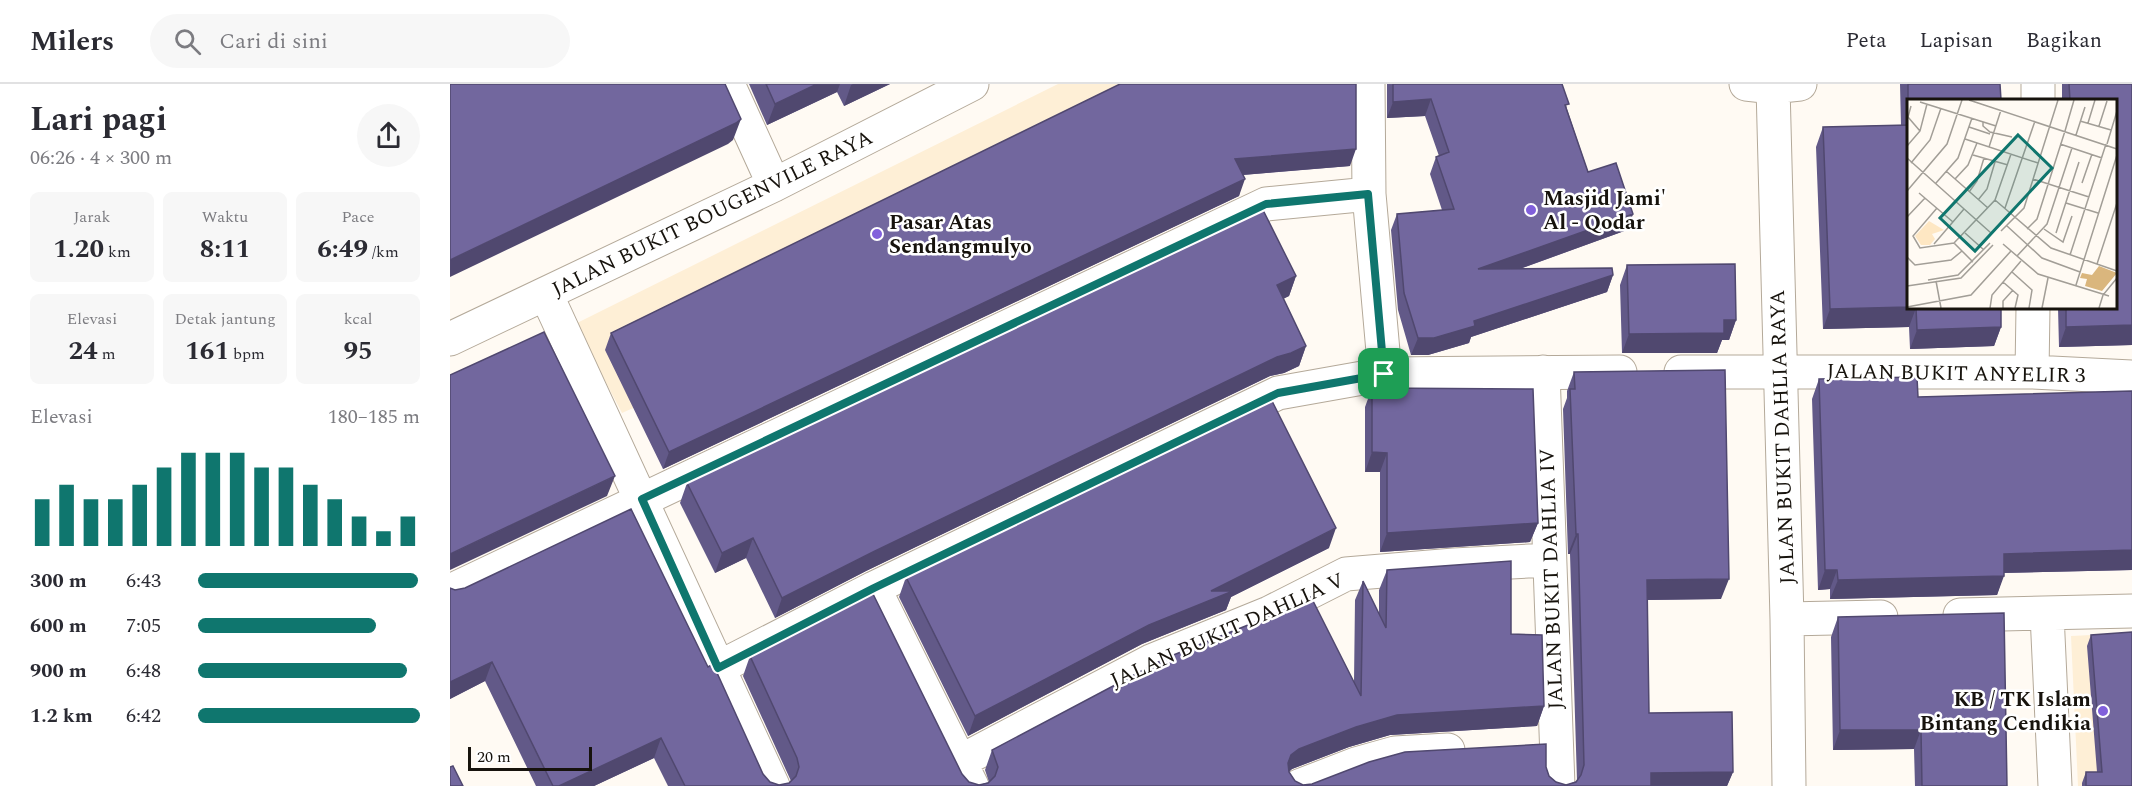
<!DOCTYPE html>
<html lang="id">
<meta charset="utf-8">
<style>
:root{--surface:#fff;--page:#f7f7f7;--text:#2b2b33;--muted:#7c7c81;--line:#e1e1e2;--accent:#0f766e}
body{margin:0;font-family:Spectral,serif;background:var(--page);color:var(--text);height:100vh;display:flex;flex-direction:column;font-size:22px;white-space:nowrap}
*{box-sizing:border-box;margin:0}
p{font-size:20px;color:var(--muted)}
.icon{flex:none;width:33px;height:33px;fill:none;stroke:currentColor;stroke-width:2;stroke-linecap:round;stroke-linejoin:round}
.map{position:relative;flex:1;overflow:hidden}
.sheet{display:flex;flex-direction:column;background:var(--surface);width:450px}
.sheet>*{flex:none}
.scale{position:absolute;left:18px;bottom:15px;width:124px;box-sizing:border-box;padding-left:6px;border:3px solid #17130d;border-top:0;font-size:16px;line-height:21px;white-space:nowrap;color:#17130d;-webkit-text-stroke:4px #fff;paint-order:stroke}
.pin{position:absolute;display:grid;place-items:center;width:51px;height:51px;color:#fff;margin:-26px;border-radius:12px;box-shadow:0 3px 9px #0006}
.round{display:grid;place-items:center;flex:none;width:63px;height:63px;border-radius:32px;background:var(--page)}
.headline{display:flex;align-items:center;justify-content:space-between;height:102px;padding:0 30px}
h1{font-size:33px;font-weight:700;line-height:45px}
.metrics{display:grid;grid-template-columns:repeat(3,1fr);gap:9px;height:102px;padding:6px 30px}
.metrics div{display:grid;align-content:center;border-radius:9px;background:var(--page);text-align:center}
.metrics b{font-size:26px;font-weight:700}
.metrics small{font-size:16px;font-weight:400}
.metrics p{font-size:16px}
.chart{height:168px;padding:12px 30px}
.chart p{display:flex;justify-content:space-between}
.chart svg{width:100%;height:108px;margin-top:6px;stroke:var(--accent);stroke-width:6}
ul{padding:0 30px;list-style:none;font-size:20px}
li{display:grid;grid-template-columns:96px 72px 1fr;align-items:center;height:45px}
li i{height:15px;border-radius:8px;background:var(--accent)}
header{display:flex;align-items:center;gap:36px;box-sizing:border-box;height:84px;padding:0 30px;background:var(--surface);border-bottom:2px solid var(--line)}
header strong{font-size:28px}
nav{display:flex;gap:33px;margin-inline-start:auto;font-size:21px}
.search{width:420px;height:54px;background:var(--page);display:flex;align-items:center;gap:15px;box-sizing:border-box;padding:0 21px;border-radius:33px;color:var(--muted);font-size:22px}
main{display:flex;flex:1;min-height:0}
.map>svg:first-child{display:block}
.built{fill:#feefd6}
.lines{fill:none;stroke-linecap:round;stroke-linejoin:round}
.minor-casing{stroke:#b4a999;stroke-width:35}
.minor{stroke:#fff;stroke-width:33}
.wall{fill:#625988}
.shaded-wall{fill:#50486f}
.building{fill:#72679e;stroke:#50486f;stroke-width:1.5}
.route-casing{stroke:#fff;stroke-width:12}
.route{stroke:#0f766e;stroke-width:8}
.poi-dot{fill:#8160db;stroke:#fff;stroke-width:2}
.labels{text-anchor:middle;stroke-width:5;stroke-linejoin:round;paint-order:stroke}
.poi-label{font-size:21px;font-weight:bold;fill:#17130d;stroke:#fff;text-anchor:start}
.street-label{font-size:21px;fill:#17130d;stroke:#fff}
.inset-road{fill:none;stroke:#a29e97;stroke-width:1.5}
.view{fill:#0f766e;fill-opacity:0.15;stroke:#0f766e;stroke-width:3}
.inset-edge{fill:none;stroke:#17130d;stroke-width:3}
</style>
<header>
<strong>Milers</strong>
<div class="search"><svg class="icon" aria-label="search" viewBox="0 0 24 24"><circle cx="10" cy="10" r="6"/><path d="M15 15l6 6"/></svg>Cari di sini</div>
<nav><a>Peta</a><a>Lapisan</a><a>Bagikan</a></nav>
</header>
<main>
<section class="sheet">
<div class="headline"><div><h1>Lari pagi</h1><p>06:26 · 4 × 300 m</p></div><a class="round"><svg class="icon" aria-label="share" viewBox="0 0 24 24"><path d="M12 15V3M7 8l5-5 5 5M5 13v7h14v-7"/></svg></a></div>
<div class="metrics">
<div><p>Jarak</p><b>1.20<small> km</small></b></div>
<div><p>Waktu</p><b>8:11</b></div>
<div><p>Pace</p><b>6:49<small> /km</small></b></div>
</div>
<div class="metrics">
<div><p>Elevasi</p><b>24<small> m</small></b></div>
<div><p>Detak jantung</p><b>161<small> bpm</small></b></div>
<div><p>kcal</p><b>95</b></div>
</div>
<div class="chart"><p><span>Elevasi</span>180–185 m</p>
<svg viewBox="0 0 160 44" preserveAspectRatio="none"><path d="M5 44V25M15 44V19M25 44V25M35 44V25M45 44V19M55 44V12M65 44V6M75 44V6M85 44V6M95 44V12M105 44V12M115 44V19M125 44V25M135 44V32M145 44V38M155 44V32"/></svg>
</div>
<ul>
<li><b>300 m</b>6:43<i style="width:99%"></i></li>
<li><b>600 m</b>7:05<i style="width:80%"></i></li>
<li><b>900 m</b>6:48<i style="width:94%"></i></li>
<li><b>1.2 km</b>6:42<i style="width:100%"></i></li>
</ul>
</section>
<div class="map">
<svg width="1682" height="702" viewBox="0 0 1682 702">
<rect width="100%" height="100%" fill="#fffaf3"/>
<!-- built -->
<path class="built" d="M608,0H675L210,312L172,329L125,240Z
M1682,549V702H1628L1621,552Z"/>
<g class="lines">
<defs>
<path id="minor" d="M278,0L324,101
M918,0L919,110L935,290
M1296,0L1323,3L1350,0
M1323,3L1337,535L1339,702
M1588,16V0
M96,210L323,702
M0,255L324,101L522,0
M1093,288L1108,702
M1231,288H1582L1682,293
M1582,288L1583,224
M424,504L522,702
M0,507L816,120L919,110
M1597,530L1605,702
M1510,531L1682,527
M1337,535L1431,533
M268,584L424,504L828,309L935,290L1170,288
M509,678L701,577L819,529L896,490L1004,481L1098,476
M849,702L906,680L945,669L998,666"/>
</defs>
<!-- minor casing -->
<use href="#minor" class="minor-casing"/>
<!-- minor -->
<use href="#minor" class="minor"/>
</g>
<!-- wall -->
<path class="wall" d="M299,0H440L394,22L387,8L317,41Z
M670,0L900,82L793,91L789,112L213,385L155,266L161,249Z
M937,0H1112L1117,25L1138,88L1183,130L1177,146L1070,185L1163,191L1157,208L1021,253L1019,259L978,271H961L948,226L941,146L947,130L992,126L980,90L986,73L989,72L975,32L937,34Z
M1450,0H1550L1458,16V224H1551V243L1544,262L1460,265L1459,243L1373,245L1366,63L1373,43L1451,41Z
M1612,0H1682V261L1609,263L1608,224H1665V16H1612Z
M1177,181L1286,236L1279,256H1272L1267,269H1172L1170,201Z
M846,192L839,212L833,215L856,262L849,282L834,289L820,292L416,487L325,534L296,474L265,489L230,419L237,399Z
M1124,288L1271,515L1197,516L1199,629L1283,688L1277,702H218L204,674L144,702H86L35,597L0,615V504L258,583L313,690L320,698L329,701L339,699L341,697L293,592L300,572L512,690L519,698L529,701L539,698L535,686L542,666L904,598L905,516L913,497L929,530V506L937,486L1061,550L1094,622L1087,642L940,651L899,663L842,685L839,688L845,697L853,701L1096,683L1099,692L1106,698L1116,701L1127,697L1120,470H1118L1113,325L1117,314V307Z
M1369,295L1468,313L1682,307V486L1554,489L1547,511L1380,515V505L1368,506L1362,315Z
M922,304L1088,439L1080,458L930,468V388H915V323Z
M879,464L781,513L776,526L692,560L518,652L449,513L456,493Z
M1388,533L1557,702H1465L1464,665L1383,666L1381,553Z
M1641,551L1682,702H1632V699L1636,688H1647L1637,562Z"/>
<!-- shaded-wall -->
<path class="shaded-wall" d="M367,0H390L387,8L317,41L325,20Z
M403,0H440L394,22L401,1Z
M981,15L975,32L937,34L943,18Z
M291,35L283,56L278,60L0,193V176Z
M906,65L900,82L779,92L785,75Z
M795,95L789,112L213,385L219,368Z
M1183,130L1177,146L1022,202L1028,185Z
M1163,191L1157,208L1021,253L1019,259L978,271H961L968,254L1024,237Z
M846,192L839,212L820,221L827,201Z
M1458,223L1466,224L1459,243L1373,245L1380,225Z
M1274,236H1286L1279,256H1272L1267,269H1172L1179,250Z
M1682,241V261L1609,263L1616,243Z
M1551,243L1544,262L1460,265L1467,246Z
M856,262L849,282L834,289L820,292L416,487L325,534L332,514L423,468L827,273Z
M922,368L937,369L930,388H915Z
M165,392L157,412L0,486V470Z
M1088,439L1080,458L930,468L937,449Z
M886,444L879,464L781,513L776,526L692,560L518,652L525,632L761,507Z
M1126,450H1128L1120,470H1118Z
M303,454L296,474L265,489L272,469Z
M1682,466V486L1547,489L1554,470Z
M1375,486H1387L1380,505L1368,506Z
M1554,492L1547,511L1380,515L1388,496Z
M1279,495L1271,515L1190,516L1197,496Z
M42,578L35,597L0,615V598Z
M1094,622L1087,642L940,651L899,663L842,685L834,691L831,699L841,671L849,665L906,643L947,631Z
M1390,646H1471L1464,665L1383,666Z
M211,654L204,674L144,702H109Z
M1283,688L1277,702H1196L1201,689Z"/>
<!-- building -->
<path class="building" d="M0,0H275L291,35L286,39L0,176Z
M316,0H367L325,20Z
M670,0H906V65L785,75L795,95L219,368L161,249Z
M943,0H1112L1119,20L1115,21L1138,88L1166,79L1183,130L1028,185L1162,184L1163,191L1024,237L1025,242L984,254H968L954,209L947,130L1004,125L986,73L999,68L981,15L943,18Z
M1458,0H1550L1551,16H1458V22Z
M1619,0H1682V241L1616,243V224H1665V16H1620Z
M1458,41V223L1380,225L1373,43Z
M813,126L846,192L827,201L856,262L841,269L827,273L423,468L332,514L303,454L272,469L237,399Z
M1285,180L1286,236H1274V249L1179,250L1177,181Z
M1466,224H1551V243L1467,246Z
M94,248L165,392L0,470V291Z
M1275,286L1279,495L1197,496L1199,629L1282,628L1283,688L1201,689V702H235L211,654L109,702H103L42,578L0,598V504L5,506L15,504L181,425L258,583L263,580L313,690L320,698L329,701L339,699L346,692L349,683L347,674L300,572L423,510L512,690L519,698L529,701L538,699L545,692L548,683L542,666L716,574L833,527L861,513L911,612L913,497L936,544L937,486L1061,477V550L1092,551L1094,622L947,631L906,643L849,665L841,671L838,679L839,688L845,697L853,701L862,700L919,678L955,668L1096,660V683L1099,692L1106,698L1116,701L1126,698L1131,691L1134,681L1128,450H1126L1120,305H1125L1124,288Z
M1467,293L1468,313L1682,307V466L1554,470V492L1388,496L1387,486H1375L1369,295Z
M922,304L1083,305L1088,439L937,449V369L922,368Z
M822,317L886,444L761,507H783L699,541L525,632L456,493Z
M1554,529L1557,702H1472L1471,646H1390L1388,533Z
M1682,548V702H1636V688H1652L1641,551Z
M3,682L13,702H0V683Z"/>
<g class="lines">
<defs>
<path id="route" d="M918,110L934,290L828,309L424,504L268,584L192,415L816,120Z"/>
</defs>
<!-- route casing -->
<use href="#route" class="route-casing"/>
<!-- route -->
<use href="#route" class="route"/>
</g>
<!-- markers -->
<g class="poi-dot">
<circle cx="1081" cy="126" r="6"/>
<circle cx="427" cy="150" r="6"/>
<circle cx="1653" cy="627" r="6"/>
</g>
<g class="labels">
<!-- poi labels -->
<g class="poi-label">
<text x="1093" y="121">Masjid Jami'<tspan x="1093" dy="24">Al - Qodar</tspan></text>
<text x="439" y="145">Pasar Atas<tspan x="439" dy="24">Sendangmulyo</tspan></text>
<text x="1641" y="622" text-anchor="end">KB / TK Islam<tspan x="1641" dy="24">Bintang Cendikia</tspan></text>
</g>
<!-- street labels -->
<g class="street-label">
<text transform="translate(262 129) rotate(-26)" y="7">JALAN BUKIT BOUGENVILE RAYA</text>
<text transform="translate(1506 289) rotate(1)" y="7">JALAN BUKIT ANYELIR 3</text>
<text transform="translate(1332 353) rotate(-92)" y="7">JALAN BUKIT DAHLIA RAYA</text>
<text transform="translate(1101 495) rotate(-92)" y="7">JALAN BUKIT DAHLIA IV</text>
<text transform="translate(777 546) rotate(-24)" y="7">JALAN BUKIT DAHLIA V</text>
</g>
</g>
<!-- overview -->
<g transform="translate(1457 15)">
<rect width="210" height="210" fill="#fffaf3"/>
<path d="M22,122L37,131L25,135L28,140L23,146H14L8,137Z" fill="#fee7c3"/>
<path d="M192,167L210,174L195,192L178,187L180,180L173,179L175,174L185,176Z" fill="#dab67d"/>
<path class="inset-road" d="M62,1L210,50M13,3L89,27M4,7L1,18L13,32M173,22L204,31M76,23V27L83,33L105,38M181,24L188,1M192,27L200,2M62,28L83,35M158,32L167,1M169,36L178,8M58,40L131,64M153,45L195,59M200,45L210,12M0,47L13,32L20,5M82,48L94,11M66,56L101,66M0,59L84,134M4,64L23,41L34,9M39,72L81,109M48,80L61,66L70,44M126,80L182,98M29,84L51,59L65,19M175,84L185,55M0,92L40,45L55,1M62,93L70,82L77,59M12,94L46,123M71,101L80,90L88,63M88,101L144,149L210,172M159,104L191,114M30,109L6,137L13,149L47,144M98,109L128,22M0,118L18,99M100,127L135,159L173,173M120,130L130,120L158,32M137,130L156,143L165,117M94,132L117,109L151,1M58,134L77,151M149,134L172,63M47,144L88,101L104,55M47,144L66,163M27,145L57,110M96,145L131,175L202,197M163,156L199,45M110,157L140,125L165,49M0,158L8,166L44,161L55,152M190,165L210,104M105,173L125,191L122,209M21,181L51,176L83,144M29,182L34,209M96,183L111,196L108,209M169,186L210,56M0,187L54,179L86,146M0,208L64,196L104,152M83,209L85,196L114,162M96,209V202L106,191M135,209L141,179M192,209L196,196L210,179"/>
<path class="view" d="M111,36L145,69L68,152L33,119Z"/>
<rect width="210" height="210" class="inset-edge"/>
</g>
</svg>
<div class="scale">20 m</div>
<div class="pin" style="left:934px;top:290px;background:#1e9e55"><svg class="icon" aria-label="arrive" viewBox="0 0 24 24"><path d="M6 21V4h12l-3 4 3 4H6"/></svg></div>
</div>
</main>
